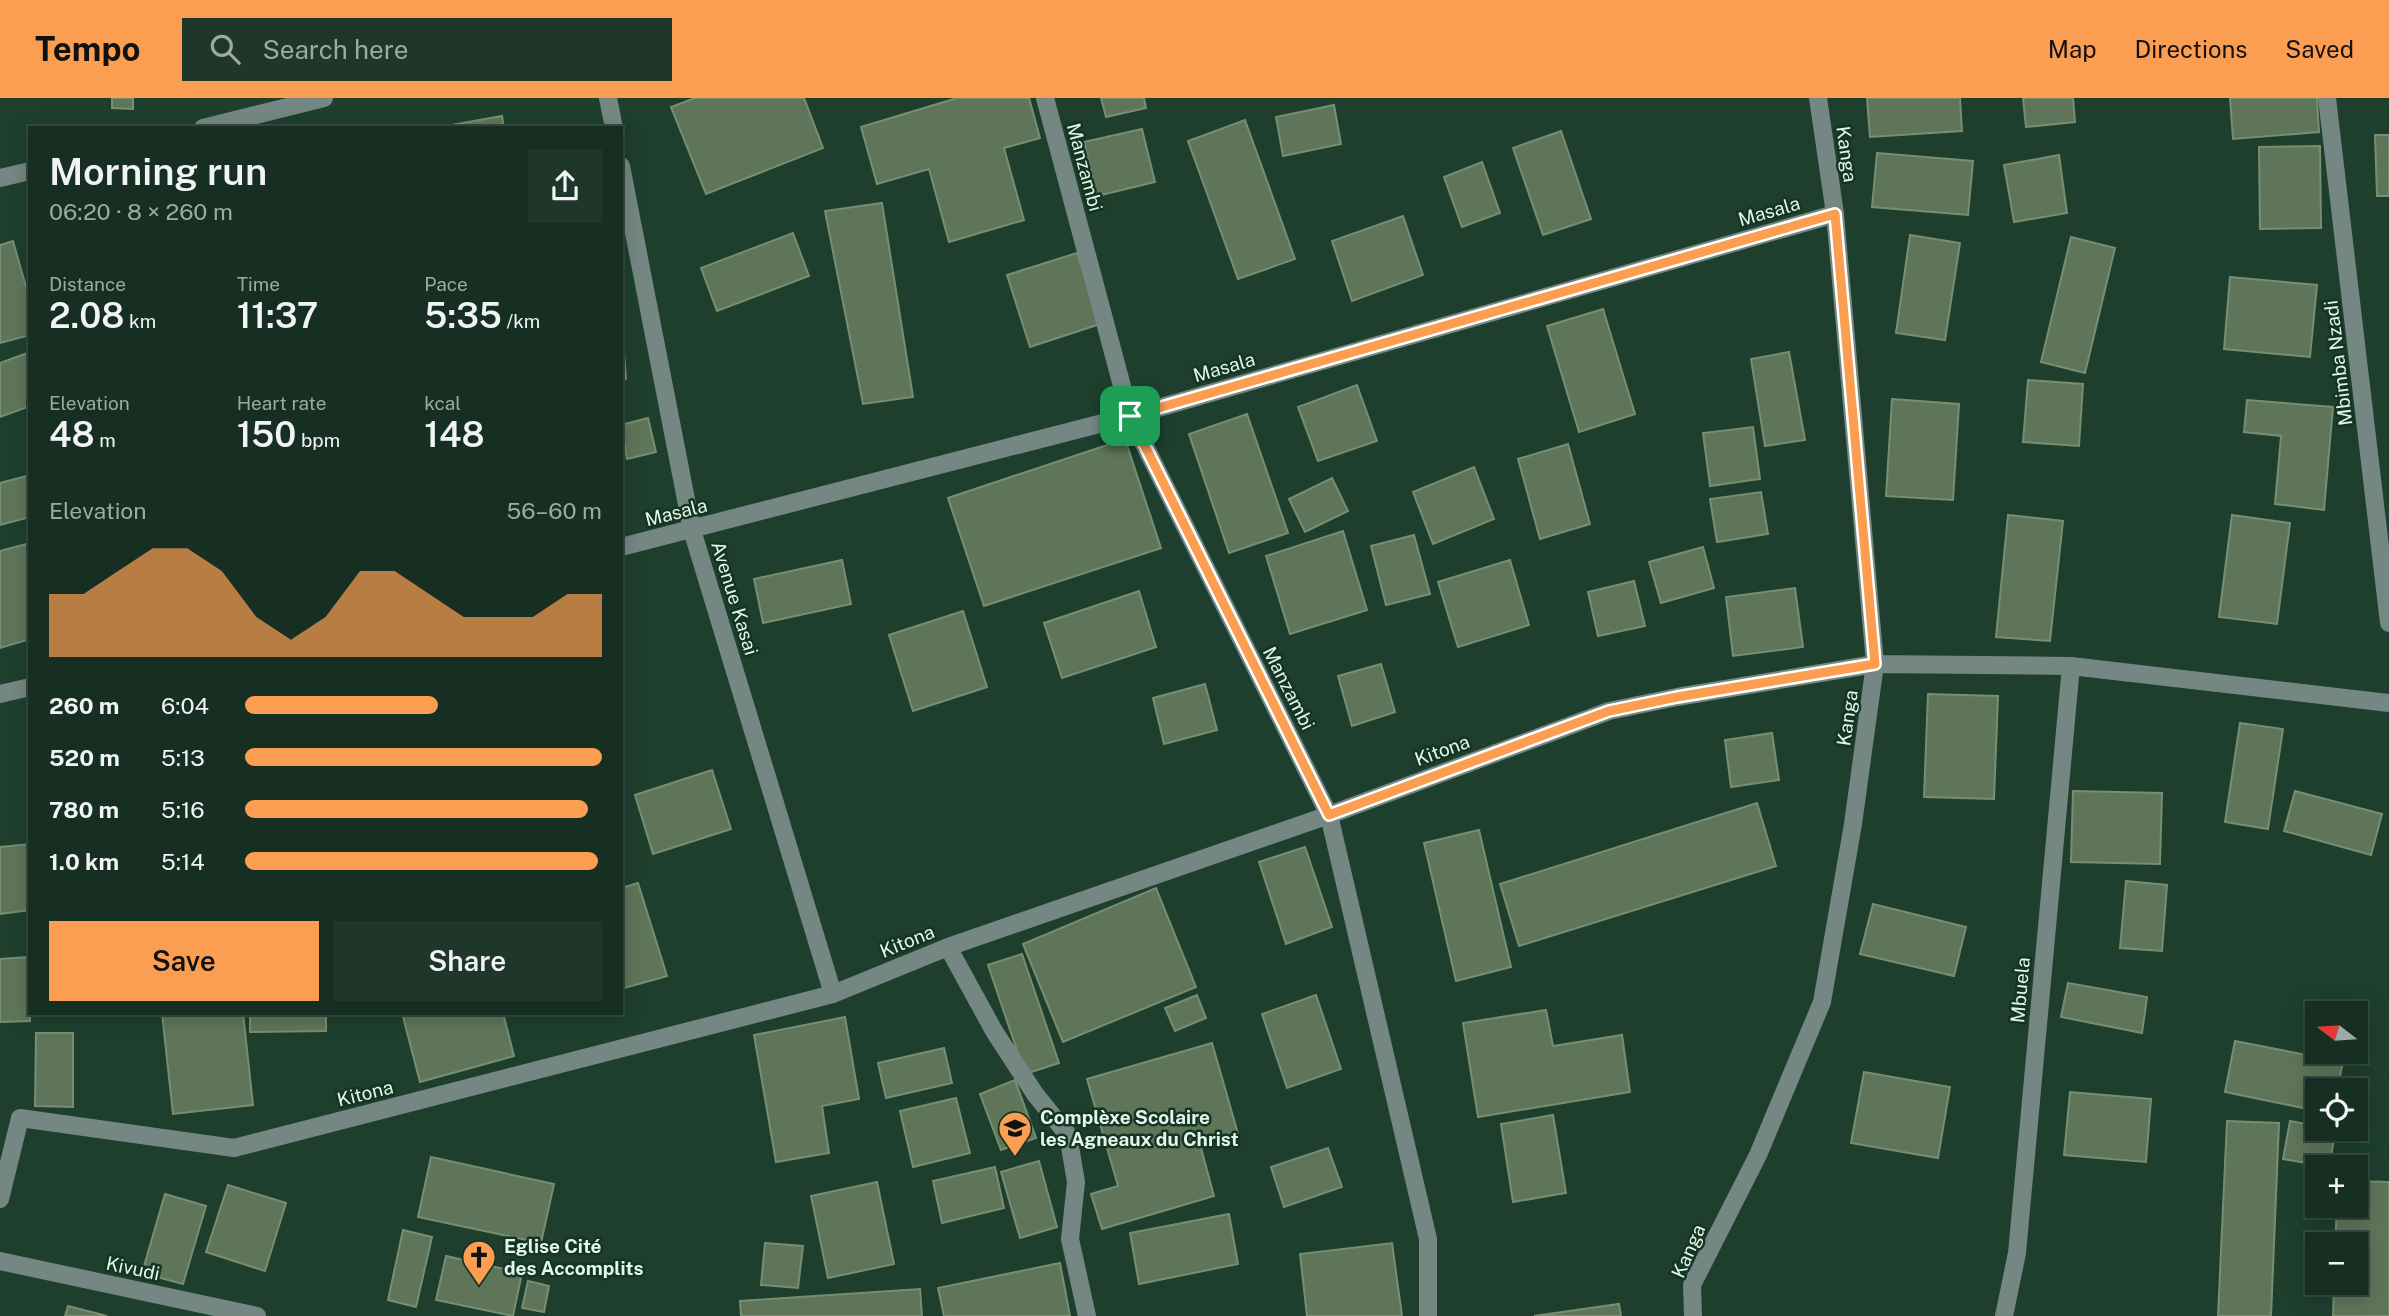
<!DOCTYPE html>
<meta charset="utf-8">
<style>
:root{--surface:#162f22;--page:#1f372a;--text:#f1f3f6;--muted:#9ea9a5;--line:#354a40;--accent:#fb9e52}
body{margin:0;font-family:"Public Sans",sans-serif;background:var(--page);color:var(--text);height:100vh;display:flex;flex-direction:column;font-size:26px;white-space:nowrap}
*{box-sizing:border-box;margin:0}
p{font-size:23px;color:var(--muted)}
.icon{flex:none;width:38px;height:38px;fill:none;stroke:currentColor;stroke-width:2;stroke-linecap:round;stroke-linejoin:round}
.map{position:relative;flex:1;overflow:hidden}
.drawer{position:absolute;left:28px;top:28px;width:595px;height:889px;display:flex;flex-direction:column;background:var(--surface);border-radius:0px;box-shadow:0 4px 18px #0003,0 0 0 2px var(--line)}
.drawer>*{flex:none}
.needle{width:46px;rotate:287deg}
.tools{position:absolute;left:2305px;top:903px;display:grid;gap:14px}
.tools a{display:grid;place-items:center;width:63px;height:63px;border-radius:0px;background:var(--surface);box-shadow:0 4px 18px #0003,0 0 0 2px var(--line);font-size:35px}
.pin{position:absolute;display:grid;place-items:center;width:60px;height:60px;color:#fff;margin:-30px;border-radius:14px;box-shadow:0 4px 10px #0006}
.round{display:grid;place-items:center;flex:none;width:74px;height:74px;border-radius:0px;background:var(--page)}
.summary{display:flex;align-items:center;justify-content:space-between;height:119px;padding:0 21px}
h1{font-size:38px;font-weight:600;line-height:52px}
.metrics{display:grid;grid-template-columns:repeat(3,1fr);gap:10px;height:119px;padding:7px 21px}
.metrics div{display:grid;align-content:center}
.metrics b{font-size:35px;font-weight:600}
.metrics small{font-size:19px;font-weight:400}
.metrics p{font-size:19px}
.chart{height:196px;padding:14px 21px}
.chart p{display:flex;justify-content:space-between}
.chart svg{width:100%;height:126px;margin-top:7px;fill:var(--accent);opacity:.7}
.action{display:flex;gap:14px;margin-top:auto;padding:14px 21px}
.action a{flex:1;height:80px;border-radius:0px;background:var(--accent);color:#111;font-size:28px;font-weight:600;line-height:80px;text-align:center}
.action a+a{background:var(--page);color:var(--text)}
ul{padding:0 21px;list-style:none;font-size:23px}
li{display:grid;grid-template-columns:112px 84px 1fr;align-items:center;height:52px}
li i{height:18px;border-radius:9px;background:var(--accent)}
header{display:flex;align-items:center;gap:42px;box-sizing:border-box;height:98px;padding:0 35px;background:var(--accent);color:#111}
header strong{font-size:33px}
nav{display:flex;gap:38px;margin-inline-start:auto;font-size:24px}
.search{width:490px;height:63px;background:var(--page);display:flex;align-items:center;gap:18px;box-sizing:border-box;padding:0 24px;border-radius:0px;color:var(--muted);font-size:26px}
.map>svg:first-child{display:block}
.building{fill:#5f7559;stroke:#778e71;stroke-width:2}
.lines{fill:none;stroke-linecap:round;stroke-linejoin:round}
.minor{stroke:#758783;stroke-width:18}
.route-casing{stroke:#fff;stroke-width:14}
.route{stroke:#fb9e52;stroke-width:9}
.labels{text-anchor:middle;stroke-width:5;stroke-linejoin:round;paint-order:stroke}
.street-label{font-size:19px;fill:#e4f6eb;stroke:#143524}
.poi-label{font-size:19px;font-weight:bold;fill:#e4f6eb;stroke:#143524;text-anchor:start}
</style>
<header>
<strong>Tempo</strong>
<div class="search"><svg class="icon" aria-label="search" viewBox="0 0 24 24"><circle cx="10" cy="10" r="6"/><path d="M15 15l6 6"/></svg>Search here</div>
<nav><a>Map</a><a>Directions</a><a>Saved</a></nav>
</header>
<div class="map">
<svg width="2389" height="1218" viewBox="0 0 2389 1218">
<rect width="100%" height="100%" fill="#1e3f2e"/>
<!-- building -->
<path class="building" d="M112,0H133V11L112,10Z
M695,0H804L823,50L706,96L671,9Z
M957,0H1029L1040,40L1004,50L1024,122L949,144L929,71L877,86L861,29Z
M1101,0H1144L1146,10L1106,19Z
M1867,0H1960L1962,33L1870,39Z
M2023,0H2073L2075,24L2026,29Z
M2230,0H2317L2319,34L2233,41Z
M1334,7L1341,46L1283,58L1276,19Z
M502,18L504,30H435Z
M1245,22L1295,161L1238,181L1188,43Z
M1142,31L1155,84L1097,98L1084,44Z
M1561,33L1591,121L1543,137L1513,50Z
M2375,37H2389V98H2377Z
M2320,48L2321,130L2260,131L2259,49Z
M1877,55L1973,63L1968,117L1872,109Z
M2059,57L2067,115L2014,124L2004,67Z
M1482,64L1500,115L1462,129L1444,79Z
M882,105L913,299L863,306L825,113Z
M1403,118L1423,177L1352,203L1332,143Z
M793,135L809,178L717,213L701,170Z
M1910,137L1960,145L1945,242L1896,235Z
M2071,139L2115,150L2085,275L2041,264Z
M13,143L30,203V237L0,245V147Z
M1077,155L1100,226L1030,249L1007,177Z
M2230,179L2317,187L2310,259L2224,251Z
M1603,211L1635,316L1579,334L1547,228Z
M621,214L626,281L621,282Z
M30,254V308L0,319V265Z
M1789,254L1805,342L1765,348L1751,261Z
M2028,282L2083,286L2079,348L2023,344Z
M1357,287L1377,343L1318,363L1298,309Z
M1892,301L1959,306L1953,402L1886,398Z
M2247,302L2333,309L2324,412L2275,406L2281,338L2244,334Z
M1247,316L1288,435L1229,455L1189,336Z
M648,320L656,354L627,361L621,327Z
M1753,329L1760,381L1710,388L1703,335Z
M1125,341L1161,450L984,508L948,400Z
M1568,346L1590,426L1540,441L1518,361Z
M1474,369L1494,421L1433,446L1413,394Z
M30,377V419L0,427V385Z
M1332,380L1348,413L1305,434L1289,401Z
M1761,394L1768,436L1717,444L1710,401Z
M2008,417L2063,423L2050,543L1996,539Z
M2232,417L2290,425L2277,526L2219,519Z
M1343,433L1367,512L1290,536L1266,458Z
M1414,437L1430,496L1386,507L1371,448Z
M30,445V541L0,550V453Z
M1703,449L1714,490L1661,505L1649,464Z
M842,462L851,506L763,525L754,481Z
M1510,462L1529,527L1458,549L1438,484Z
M1634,483L1645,528L1598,538L1588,494Z
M1795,490L1803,549L1733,558L1726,499Z
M1139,493L1156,549L1062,580L1044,525Z
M963,513L987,589L913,613L889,537Z
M1381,566L1395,614L1352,628L1338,578Z
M1205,586L1217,632L1164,646L1153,600Z
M1928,596L1998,598L1994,701L1924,699Z
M2240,625L2283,631L2268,731L2225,724Z
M1772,635L1779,682L1731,689L1725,642Z
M712,672L731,731L653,756L635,697Z
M2073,693L2162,695L2160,766L2071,764Z
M2295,693L2382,716L2371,757L2284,733Z
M1757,705L1776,768L1519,848L1500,786Z
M1479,732L1511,869L1456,883L1424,745Z
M30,746V812L0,816V749Z
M1305,749L1332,829L1286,846L1259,764Z
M2126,783L2167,787L2162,853L2120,850Z
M638,785L667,878L621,891V790Z
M1156,790L1196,889L1063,944L1023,846Z
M1873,806L1966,829L1954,878L1860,856Z
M1022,856L1059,965L1025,976L988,867Z
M27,859L30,923L0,924V861Z
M2068,885L2147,899L2142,935L2061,919Z
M1197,897L1206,920L1175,933L1165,910Z
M1316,897L1341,971L1287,990L1262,916Z
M1546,912L1553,948L1622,937L1630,994L1478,1019L1463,925Z
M162,915H243L253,1007L173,1016Z
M250,915H326V933L250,934Z
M402,915H503L514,958L420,984Z
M845,919L859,1001L822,1008L829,1055L776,1064L754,937Z
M36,935H73V1009L35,1008Z
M2235,943L2343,964L2337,992H2317V1013L2225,994Z
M1212,945L1239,1039L1201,1050L1214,1098L1102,1131L1091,1096L1118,1088L1087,981Z
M944,950L952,985L886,1000L878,965Z
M1864,974L1950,989L1938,1060L1851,1045Z
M1015,982L1036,1040L1001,1052L980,996Z
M2070,994L2151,1001L2146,1064L2064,1057Z
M956,1000L970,1055L913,1069L900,1013Z
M1553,1017L1566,1095L1513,1104L1501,1026Z
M2227,1023L2279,1025L2271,1218H2218Z
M2290,1023L2317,1028V1031H2336L2329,1069L2283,1061Z
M1328,1050L1342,1089L1284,1109L1271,1069Z
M431,1059L554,1086L541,1145L418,1119Z
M1039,1063L1057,1129L1020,1140L1001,1074Z
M995,1069L1004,1110L942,1125L933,1083Z
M2356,1083L2389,1084V1218H2333L2334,1185H2356V1146H2335L2337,1108H2356Z
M877,1084L894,1166L828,1180L811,1098Z
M228,1087L286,1105L265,1173L206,1154Z
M165,1096L206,1108L183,1186L142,1175Z
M1229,1116L1238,1166L1139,1186L1130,1135Z
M403,1132L432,1139L416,1209L388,1202Z
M765,1145L803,1148L798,1190L761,1187Z
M1392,1145L1402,1218H1307L1300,1156Z
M446,1158L522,1175L513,1218L436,1202Z
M1060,1165L1070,1218H944L938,1190Z
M528,1183L549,1188L544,1214L522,1210Z
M920,1191L922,1218H741L740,1203Z
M1619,1206L1621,1218H1534Z
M68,1208L107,1218H65Z"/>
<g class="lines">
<!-- minor -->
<path class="minor" d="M608,0L614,30
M1045,0L1130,318L1329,717L1428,1141V1218
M2327,0L2389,525
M203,30L324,0
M621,68L692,432L833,896
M0,80L30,73
M621,449L1130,318L1835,116
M0,596L30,589
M948,849L994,933L1035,996L1068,1037L1076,1084L1070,1141L1087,1218
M0,1101L20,1020L234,1050L833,896L948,849L1329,717L1609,613L1677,599L1875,566L2071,568L2389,605
M0,1163L257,1218
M1693,1218L1692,1187L1758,1057L1822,904L1853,726L1875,566L1835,116L1818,0
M2004,1218L2017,1155L2071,568"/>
</g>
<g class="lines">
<defs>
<path id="route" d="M1835,116L1875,566L1677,599L1609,613L1329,717L1130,318Z"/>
</defs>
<!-- route casing -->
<use href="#route" class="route-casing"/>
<!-- route -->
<use href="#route" class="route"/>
</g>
<!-- icons -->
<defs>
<symbol id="school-pin" viewBox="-11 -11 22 30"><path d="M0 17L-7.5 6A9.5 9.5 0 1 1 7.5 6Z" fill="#fb9e52" stroke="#143524"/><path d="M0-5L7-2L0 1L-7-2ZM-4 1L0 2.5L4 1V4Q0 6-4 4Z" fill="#111"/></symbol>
<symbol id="church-pin" viewBox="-11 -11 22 30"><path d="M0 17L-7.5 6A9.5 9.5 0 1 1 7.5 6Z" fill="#fb9e52" stroke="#143524"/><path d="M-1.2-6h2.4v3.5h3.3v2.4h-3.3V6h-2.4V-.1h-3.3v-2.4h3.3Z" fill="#111"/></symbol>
</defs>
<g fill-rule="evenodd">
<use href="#school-pin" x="996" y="1011" width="38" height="52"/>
<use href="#church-pin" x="460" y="1140" width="38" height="52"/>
</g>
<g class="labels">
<!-- street labels -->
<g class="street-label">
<text transform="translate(1847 56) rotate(82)" y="7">Kanga</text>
<text transform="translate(1085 69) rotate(75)" y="7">Manzambi</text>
<text transform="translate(1769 113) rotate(-16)" y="7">Masala</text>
<text transform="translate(2338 265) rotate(-97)" y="7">Mbimba Nzadi</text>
<text transform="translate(1224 269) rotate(-16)" y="7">Masala</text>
<text transform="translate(676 414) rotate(-14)" y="7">Masala</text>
<text transform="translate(735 500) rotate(73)" y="7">Avenue Kasai</text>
<text transform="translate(1289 590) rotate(63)" y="7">Manzambi</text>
<text transform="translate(1847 620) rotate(-82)" y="7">Kanga</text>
<text transform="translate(1442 652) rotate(-20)" y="7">Kitona</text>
<text transform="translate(907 843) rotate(-22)" y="7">Kitona</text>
<text transform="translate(2020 892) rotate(-85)" y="7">Mbuela</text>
<text transform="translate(365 995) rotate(-14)" y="7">Kitona</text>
<text transform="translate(1688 1153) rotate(-66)" y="7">Kanga</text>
<text transform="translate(133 1170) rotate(12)" y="7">Kivudi</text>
</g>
<!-- poi labels -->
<g class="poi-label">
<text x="1040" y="1026">Complèxe Scolaire<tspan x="1040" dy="22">les Agneaux du Christ</tspan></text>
<text x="504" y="1155">Eglise Cité<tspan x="504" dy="22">des Accomplits</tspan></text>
</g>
</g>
</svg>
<div class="tools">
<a><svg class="needle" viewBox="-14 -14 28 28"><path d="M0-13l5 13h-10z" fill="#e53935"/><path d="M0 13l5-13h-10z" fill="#9ea9a5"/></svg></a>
<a><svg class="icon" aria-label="locate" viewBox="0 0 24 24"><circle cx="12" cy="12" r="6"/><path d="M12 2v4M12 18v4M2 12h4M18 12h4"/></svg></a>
<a>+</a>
<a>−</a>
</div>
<div class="pin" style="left:1130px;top:318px;background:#1e9e55"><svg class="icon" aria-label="arrive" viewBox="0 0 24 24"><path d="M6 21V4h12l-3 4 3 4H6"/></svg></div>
<section class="drawer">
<div class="summary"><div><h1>Morning run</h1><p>06:20 · 8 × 260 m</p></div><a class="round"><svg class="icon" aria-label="share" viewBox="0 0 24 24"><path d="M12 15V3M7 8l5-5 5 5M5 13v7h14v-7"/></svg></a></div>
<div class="metrics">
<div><p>Distance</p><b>2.08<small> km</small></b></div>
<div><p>Time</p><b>11:37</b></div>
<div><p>Pace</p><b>5:35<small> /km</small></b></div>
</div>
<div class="metrics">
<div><p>Elevation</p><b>48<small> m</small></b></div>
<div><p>Heart rate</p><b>150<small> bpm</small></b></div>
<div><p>kcal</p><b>148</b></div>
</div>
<div class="chart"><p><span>Elevation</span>56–60 m</p>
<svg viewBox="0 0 160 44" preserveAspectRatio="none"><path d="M0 44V22L10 22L20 14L30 6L40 6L50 14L60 30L70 38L80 30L90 14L100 14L110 22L120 30L130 30L140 30L150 22L160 22V44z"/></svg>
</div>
<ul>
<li><b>260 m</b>6:04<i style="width:54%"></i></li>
<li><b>520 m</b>5:13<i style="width:100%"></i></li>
<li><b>780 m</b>5:16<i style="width:96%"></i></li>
<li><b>1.0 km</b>5:14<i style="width:99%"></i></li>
</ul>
<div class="action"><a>Save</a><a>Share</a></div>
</section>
</div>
